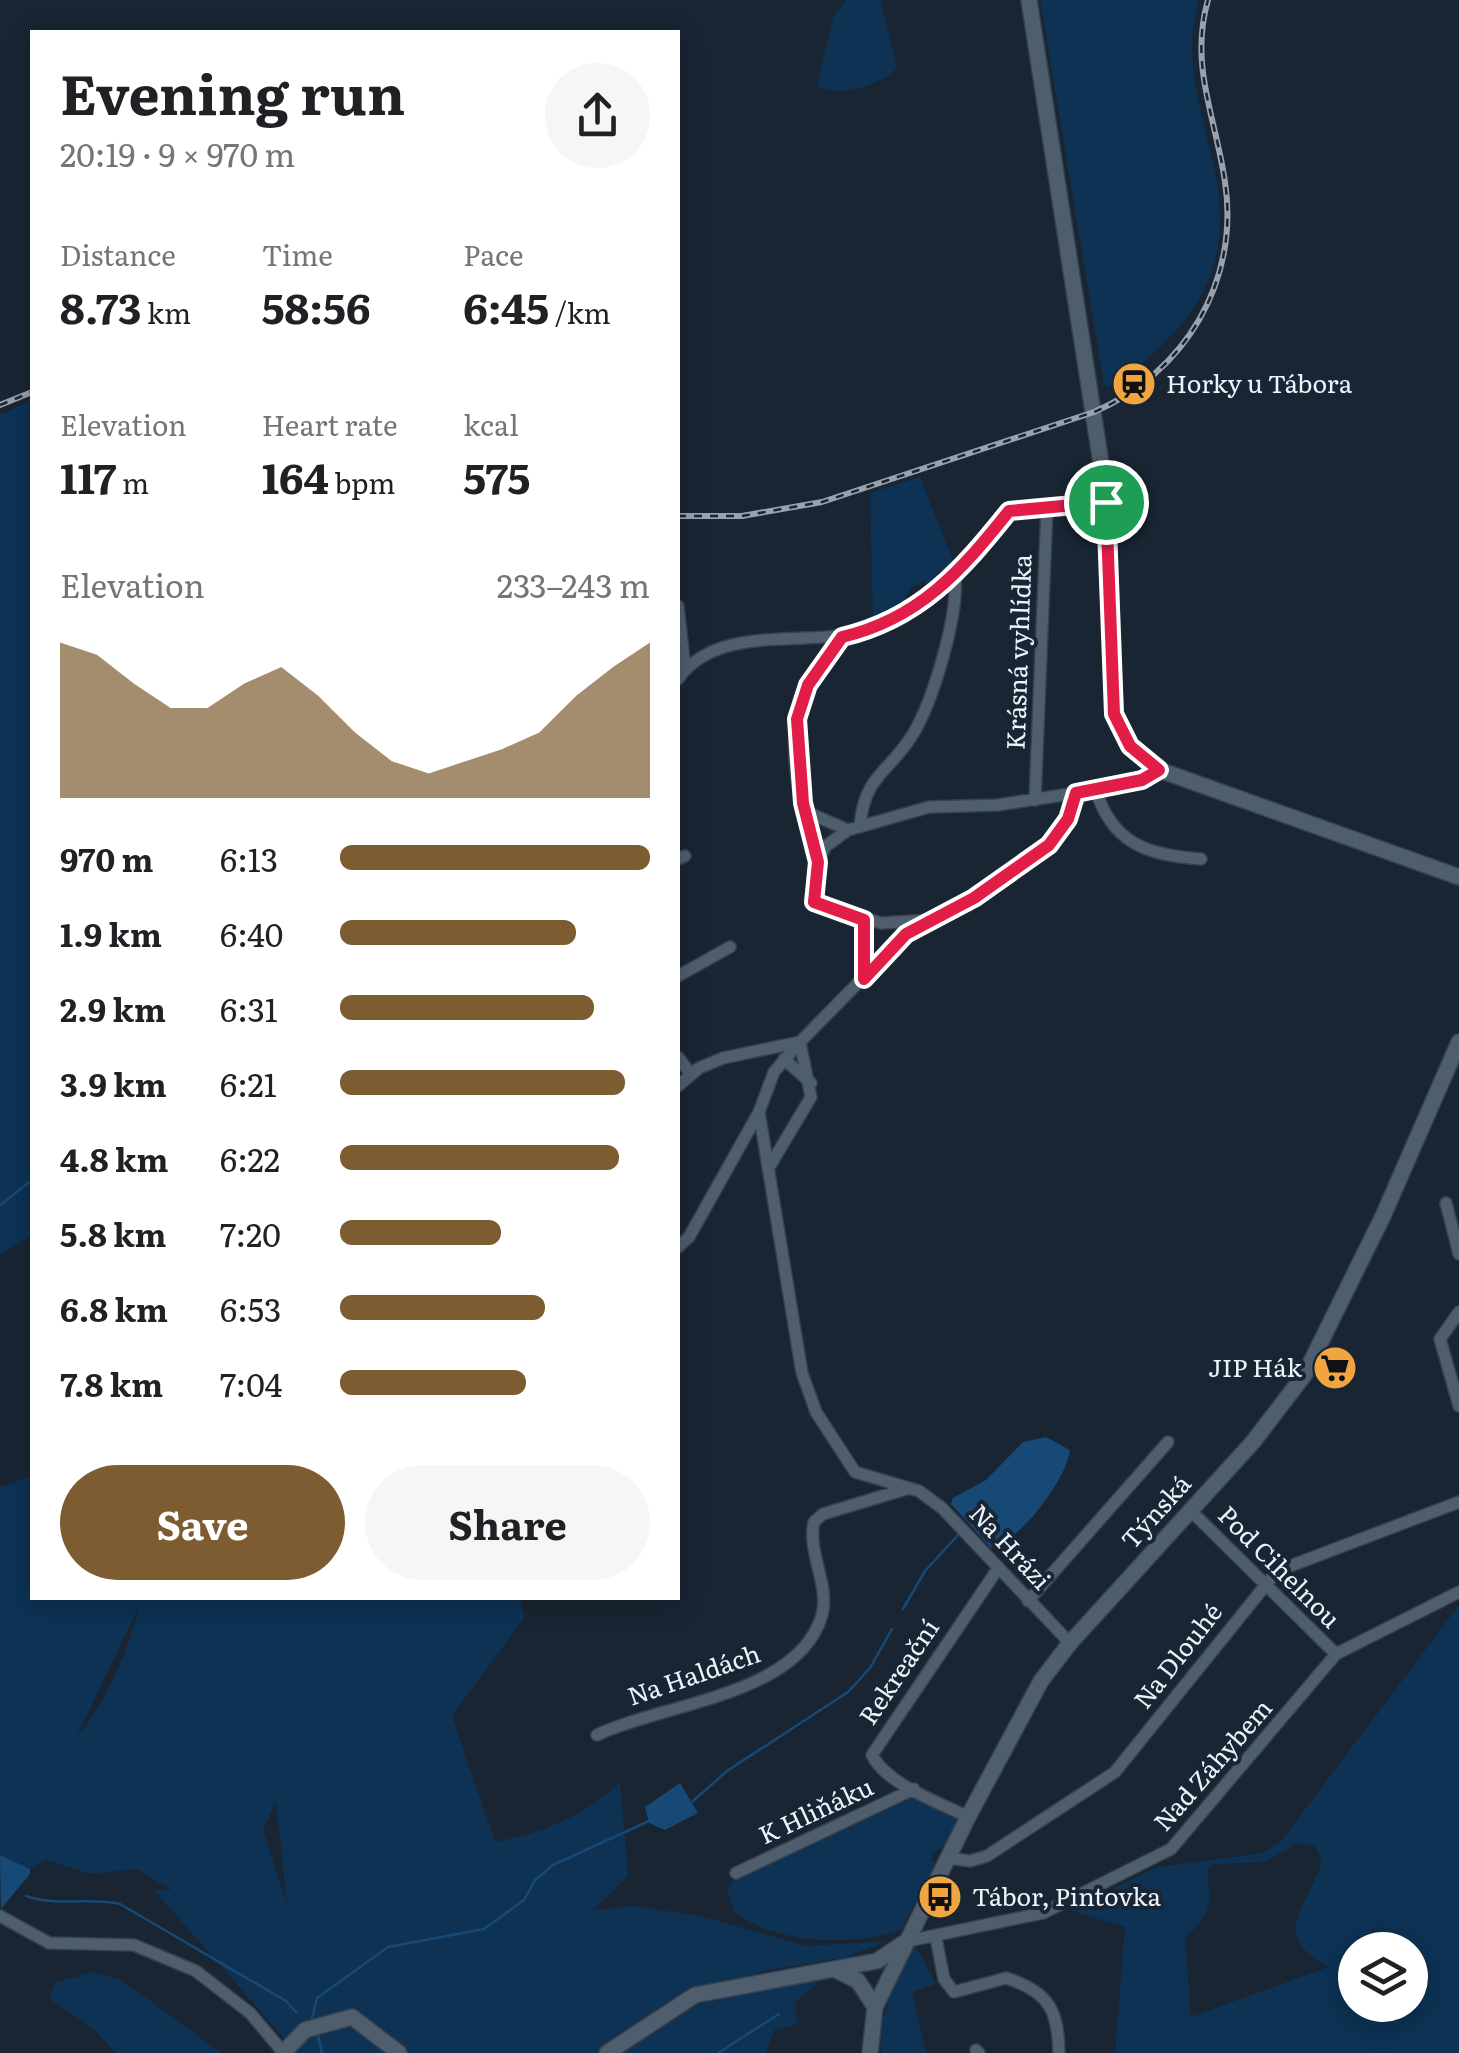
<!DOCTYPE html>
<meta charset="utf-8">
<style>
:root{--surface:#fff;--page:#f6f6f6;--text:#202124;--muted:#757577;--accent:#7e5c31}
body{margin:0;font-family:Literata,serif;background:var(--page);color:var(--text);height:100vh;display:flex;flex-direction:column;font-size:38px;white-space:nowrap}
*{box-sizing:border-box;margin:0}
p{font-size:32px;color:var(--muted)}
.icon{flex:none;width:55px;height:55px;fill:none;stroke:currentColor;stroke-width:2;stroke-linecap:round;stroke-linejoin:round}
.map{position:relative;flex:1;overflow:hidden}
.drawer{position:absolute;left:30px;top:30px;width:650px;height:1570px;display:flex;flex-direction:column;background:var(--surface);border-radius:0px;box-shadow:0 5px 25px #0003}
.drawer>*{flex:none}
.fabs{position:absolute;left:1338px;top:1932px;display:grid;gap:20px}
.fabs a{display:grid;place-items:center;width:90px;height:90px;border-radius:50%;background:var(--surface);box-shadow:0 5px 25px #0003;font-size:50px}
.pin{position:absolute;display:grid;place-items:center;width:85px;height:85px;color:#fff;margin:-42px;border:5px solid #fff;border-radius:50%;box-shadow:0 2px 10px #0007}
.round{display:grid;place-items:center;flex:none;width:105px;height:105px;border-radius:52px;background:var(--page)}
.head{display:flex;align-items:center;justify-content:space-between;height:170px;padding:0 30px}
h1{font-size:55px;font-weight:700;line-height:75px}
.metrics{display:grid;grid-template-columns:repeat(3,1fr);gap:15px;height:170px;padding:10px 30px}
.metrics div{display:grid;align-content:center}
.metrics b{font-size:42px;font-weight:700}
.metrics small{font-size:28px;font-weight:400}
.metrics p{font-size:28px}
.chart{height:280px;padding:20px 30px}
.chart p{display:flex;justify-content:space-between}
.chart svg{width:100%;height:180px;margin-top:10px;fill:var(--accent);opacity:.7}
.primary-button{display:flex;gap:20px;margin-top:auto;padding:20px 30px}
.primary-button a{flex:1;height:115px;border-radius:60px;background:var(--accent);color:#fff;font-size:40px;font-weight:700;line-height:115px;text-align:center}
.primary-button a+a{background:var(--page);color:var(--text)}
ul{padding:0 30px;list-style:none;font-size:32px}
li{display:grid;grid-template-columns:160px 120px 1fr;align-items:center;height:75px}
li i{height:25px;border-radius:12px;background:var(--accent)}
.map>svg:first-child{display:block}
.green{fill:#0d3254;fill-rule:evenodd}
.water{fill:#174977}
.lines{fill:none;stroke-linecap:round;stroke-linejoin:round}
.stream{stroke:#174977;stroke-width:2.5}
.street-casing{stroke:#37404c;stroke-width:14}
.secondary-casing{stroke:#37404c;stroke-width:18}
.street{stroke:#4f5e6d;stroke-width:11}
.secondary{stroke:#4f5e6d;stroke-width:15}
.rail-casing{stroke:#98a1ac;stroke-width:6}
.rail{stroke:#192533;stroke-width:2.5;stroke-dasharray:8;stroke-linecap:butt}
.route-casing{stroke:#fff;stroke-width:20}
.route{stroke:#e11d48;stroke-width:12}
.labels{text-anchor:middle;stroke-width:8;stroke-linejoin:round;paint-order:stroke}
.poi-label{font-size:25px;fill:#ebf3fc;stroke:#192533;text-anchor:start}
.street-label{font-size:25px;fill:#ebf3fc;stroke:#192533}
</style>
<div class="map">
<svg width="1459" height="2053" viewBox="0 0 1459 2053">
<rect width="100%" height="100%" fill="#192533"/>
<!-- green -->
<path class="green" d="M846,0H880L897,68C882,85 837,98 817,86L834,16Z
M1040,0H1199C1181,60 1203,113 1215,172C1236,272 1190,333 1109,387L1104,385Z
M32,400V1235L0,1255V415Z
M920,477L956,567L935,588L923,582L911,587L904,600L873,617L870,493Z
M32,1476V1598H142L141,1602L145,1598H520L524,1618L452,1716L495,1842C552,1830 575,1819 620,1783L628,1876L593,1910L636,1906L705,1917L806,1946L888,1941L843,1958L757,1972L763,1990L821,1979L795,2003L797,2024L774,2030L766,2053H297L154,1890H172L137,1869L91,1874L46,1860L30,1869L0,1855V1487ZM139,1606C129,1649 105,1705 76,1738ZM276,1801L287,1904L263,1830Z
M1459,1605V2053H1115L1125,1927L1069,1910L1158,1867L1261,1853L1280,1843ZM1298,1843L1315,1846L1322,1861C1308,1908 1268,1934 1328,1967L1191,2017L1185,1938C1212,1913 1211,1905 1207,1869L1214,1864L1264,1862ZM1355,1950H1410V2005H1355Z
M914,1797L959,1817L944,1847L933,1853L931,1860L935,1864L901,1930C851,1947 779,1944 735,1913L727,1890L732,1882Z
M910,1936L936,1984L912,1992L926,2053H881L880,2028Z
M94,1972L123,1981L221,2053H116L93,2029L49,1999L56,1982Z"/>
<!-- water -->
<path class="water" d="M1046,1437L1070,1450C1066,1480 1021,1540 991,1548L951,1504L953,1498L986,1480L1023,1442Z
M680,1783L698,1813L665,1830L649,1823L645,1807Z
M0,1855L30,1869V1874L1,1909Z"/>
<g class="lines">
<!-- stream -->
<path class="stream" d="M0,1205L32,1180
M903,1609L925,1571L958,1535
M693,1801L727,1771L848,1692L870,1668L892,1629
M26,1896C57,1907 88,1897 120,1904L286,2001L297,2013
M312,2018L317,1998L388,1947L484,1929L524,1900L535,1880L553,1865L649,1821
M318,2035L322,2053
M718,2053L779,2014"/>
<defs>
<path id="street" d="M678,606L685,668
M678,679C720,619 819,651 879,627C936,604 971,557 1009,511L1107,502
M1095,788C1112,844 1147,855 1201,859
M1035,800L1047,507
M804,811L848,830
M860,825C865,774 890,772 913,734C933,701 959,614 955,576
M678,859L685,856
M818,862C802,819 788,756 798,710C804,684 824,657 841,637
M931,920L881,923L816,904L813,889L819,859L826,846L848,830L929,807L997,805L1076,793L1142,780L1159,769
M864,921L865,976
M678,976L730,947
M800,1042L774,1072L759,1112L802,1373L816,1412L855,1472L919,1491L942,1508L1070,1643
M678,1057L690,1073
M784,1059L811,1083
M678,1086L699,1068L723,1058L800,1042L906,934L974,898L1049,845L1067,819L1076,793
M768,1169L811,1097L800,1042
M1446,1203L1459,1254
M678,1247L689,1237L759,1112
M1459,1312L1440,1339L1459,1406
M1191,1511L1336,1654
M1028,1601L1168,1442
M597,1735C663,1703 799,1696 822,1615C830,1585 807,1552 814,1522L823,1514L906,1489
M968,1817C939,1802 887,1785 872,1755L997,1570
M948,1858L970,1861L987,1856L1115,1772L1277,1571L1459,1502
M736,1873L914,1789
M0,1916L49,1943L134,1945L196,1971L250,2013L283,2052
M936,1938L944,1979L954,1992L1006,1978C1050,1992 1058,2011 1059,2053
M908,1941L1043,1913L1171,1849L1336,1654L1459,1592
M976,2050L979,2053"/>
<path id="secondary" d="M1029,0L1107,502L1115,714L1130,746L1165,772L1459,877
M836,1970L858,1981L875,2007
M283,2053L305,2030L352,2017L399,2053
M607,2053L695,1995L877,1961L904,1943
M870,2053L875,2007L968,1817L1041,1681L1070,1643L1253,1442L1305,1374L1383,1216L1459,1042"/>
</defs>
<!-- street casing -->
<use href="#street" class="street-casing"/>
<!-- secondary casing -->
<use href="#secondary" class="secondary-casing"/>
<!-- street -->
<use href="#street" class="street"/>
<!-- secondary -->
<use href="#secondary" class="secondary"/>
<defs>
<path id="rail" d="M0,405L32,392
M678,516H742L822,502L1094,412C1185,373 1240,281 1225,182C1216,118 1189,66 1208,0"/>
</defs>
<!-- rail casing -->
<use href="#rail" class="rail-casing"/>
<!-- rail -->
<use href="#rail" class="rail"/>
</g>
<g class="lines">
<defs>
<path id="route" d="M1106,502L1114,714L1130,746L1159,770L1142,780L1076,793L1068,819L1049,845L974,898L906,934L864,979V920L814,902L818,862L803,803L797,719L808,685L842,637C919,619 961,571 1009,511Z"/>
</defs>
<!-- route casing -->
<use href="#route" class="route-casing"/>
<!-- route -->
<use href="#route" class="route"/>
</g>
<!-- icons -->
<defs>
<symbol id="station-disc" viewBox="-11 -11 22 22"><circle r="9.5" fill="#f1a540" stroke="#192533"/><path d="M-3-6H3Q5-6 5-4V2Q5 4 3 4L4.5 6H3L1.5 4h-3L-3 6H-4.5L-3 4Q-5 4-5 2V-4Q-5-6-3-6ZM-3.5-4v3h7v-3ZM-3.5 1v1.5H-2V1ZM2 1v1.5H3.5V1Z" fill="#111"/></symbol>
<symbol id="supermarket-disc" viewBox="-11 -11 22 22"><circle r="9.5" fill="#f1a540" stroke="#192533"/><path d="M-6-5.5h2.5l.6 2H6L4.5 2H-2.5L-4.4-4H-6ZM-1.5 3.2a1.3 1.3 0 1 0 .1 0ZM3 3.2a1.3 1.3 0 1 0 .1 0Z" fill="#111"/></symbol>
<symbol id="bus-disc" viewBox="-11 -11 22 22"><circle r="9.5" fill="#f1a540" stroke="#192533"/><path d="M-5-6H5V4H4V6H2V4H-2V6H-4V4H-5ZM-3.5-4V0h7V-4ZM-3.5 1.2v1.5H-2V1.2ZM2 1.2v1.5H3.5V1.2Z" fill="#111"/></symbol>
</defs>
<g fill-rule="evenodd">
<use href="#station-disc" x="1109" y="359" width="50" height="50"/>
<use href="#supermarket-disc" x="1310" y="1343" width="50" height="50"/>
<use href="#bus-disc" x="915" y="1872" width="50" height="50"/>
</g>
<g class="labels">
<!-- poi labels -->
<g class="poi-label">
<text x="1166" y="393">Horky u Tábora</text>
<text x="1302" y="1377" text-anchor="end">JIP Hák</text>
<text x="972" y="1906">Tábor, Pintovka</text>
</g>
<!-- street labels -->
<g class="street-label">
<text transform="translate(1019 652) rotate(-88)" y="9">Krásná vyhlídka</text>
<text transform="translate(1156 1512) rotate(-48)" y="9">Týnská</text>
<text transform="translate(1010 1547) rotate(47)" y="9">Na Hrázi</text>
<text transform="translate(1279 1567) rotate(45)" y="9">Pod Cihelnou</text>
<text transform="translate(1178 1656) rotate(-52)" y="9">Na Dlouhé</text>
<text transform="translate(899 1672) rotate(-56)" y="9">Rekreační</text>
<text transform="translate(694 1675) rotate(-19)" y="9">Na Haldách</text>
<text transform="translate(1213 1765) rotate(-49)" y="9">Nad Záhybem</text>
<text transform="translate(816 1811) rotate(-25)" y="9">K Hliňáku</text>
</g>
</g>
</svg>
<div class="fabs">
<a><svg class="icon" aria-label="layers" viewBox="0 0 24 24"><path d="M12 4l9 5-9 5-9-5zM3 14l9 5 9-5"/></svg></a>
</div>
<div class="pin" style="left:1106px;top:502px;background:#1e9e55"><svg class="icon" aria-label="arrive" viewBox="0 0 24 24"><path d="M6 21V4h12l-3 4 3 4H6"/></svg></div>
<section class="drawer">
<div class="head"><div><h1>Evening run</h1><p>20:19 · 9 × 970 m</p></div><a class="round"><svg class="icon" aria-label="share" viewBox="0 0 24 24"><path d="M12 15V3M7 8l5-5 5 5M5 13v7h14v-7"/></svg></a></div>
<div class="metrics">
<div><p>Distance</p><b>8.73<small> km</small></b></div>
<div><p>Time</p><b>58:56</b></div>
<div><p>Pace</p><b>6:45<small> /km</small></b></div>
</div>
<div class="metrics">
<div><p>Elevation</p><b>117<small> m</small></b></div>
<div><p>Heart rate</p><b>164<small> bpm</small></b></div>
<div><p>kcal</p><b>575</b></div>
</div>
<div class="chart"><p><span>Elevation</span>233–243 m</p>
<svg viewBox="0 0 160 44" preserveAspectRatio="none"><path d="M0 44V6L10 9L20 16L30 22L40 22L50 16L60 12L70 19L80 28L90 35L100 38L110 35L120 32L130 28L140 19L150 12L160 6V44z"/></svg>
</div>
<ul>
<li><b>970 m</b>6:13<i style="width:100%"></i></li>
<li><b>1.9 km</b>6:40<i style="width:76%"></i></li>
<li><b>2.9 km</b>6:31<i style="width:82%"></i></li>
<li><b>3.9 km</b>6:21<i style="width:92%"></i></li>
<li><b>4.8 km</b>6:22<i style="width:90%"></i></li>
<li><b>5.8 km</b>7:20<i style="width:52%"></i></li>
<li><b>6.8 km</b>6:53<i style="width:66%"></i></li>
<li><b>7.8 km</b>7:04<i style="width:60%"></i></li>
</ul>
<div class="primary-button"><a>Save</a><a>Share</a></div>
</section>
</div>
